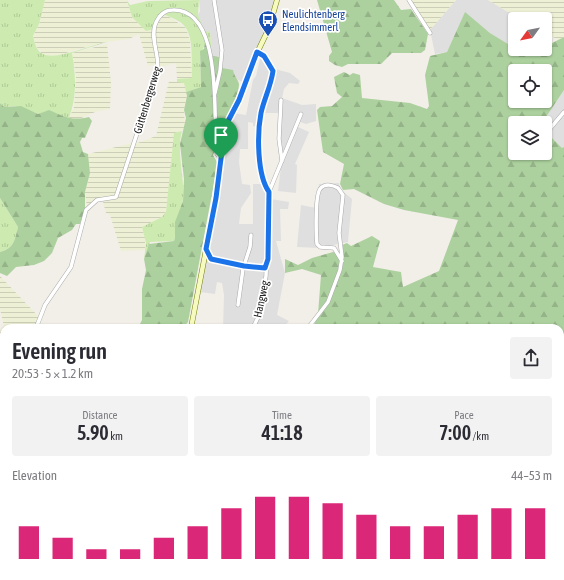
<!DOCTYPE html>
<meta charset="utf-8">
<style>
:root{--surface:#fff;--page:#f2f2f3;--text:#2b2b33;--muted:#7c7c81;--accent:#db2777}
body{margin:0;font-family:"Asap Condensed",sans-serif;background:var(--page);color:var(--text);height:100vh;display:flex;flex-direction:column;font-size:15px;white-space:nowrap}
*{box-sizing:border-box;margin:0}
p{font-size:13px;color:var(--muted)}
.icon{flex:none;width:22px;height:22px;fill:none;stroke:currentColor;stroke-width:2;stroke-linecap:round;stroke-linejoin:round}
.map{position:relative;flex:1;overflow:hidden}
.side{position:absolute;left:0px;top:324px;width:564px;height:256px;display:flex;flex-direction:column;background:var(--surface);border-radius:12px 12px 0 0;box-shadow:0 1px 3px #0004}
.side>*{flex:none}
.needle{width:26px;rotate:237deg}
.controls{position:absolute;left:508px;top:12px;display:grid;gap:8px}
.controls a{display:grid;place-items:center;width:44px;height:44px;border-radius:4px;background:var(--surface);box-shadow:0 1px 3px #0004;font-size:20px}
.pin{position:absolute;display:grid;place-items:center;width:34px;height:34px;color:#fff;margin:-41px -17px;border-radius:50% 50% 50% 0;rotate:-45deg;box-shadow:0 0 4px #0007}
.pin .icon{rotate:45deg}
.round{display:grid;place-items:center;flex:none;width:42px;height:42px;border-radius:4px;background:var(--page)}
.head{display:flex;align-items:center;justify-content:space-between;height:68px;padding:0 12px}
h1{font-size:22px;font-weight:600;line-height:30px}
.metrics{display:grid;grid-template-columns:repeat(3,1fr);gap:6px;height:68px;padding:4px 12px}
.metrics div{display:grid;align-content:center;border-radius:4px;background:var(--page);text-align:center}
.metrics b{font-size:20px;font-weight:600}
.metrics small{font-size:11px;font-weight:400}
.metrics p{font-size:11px}
.chart{height:112px;padding:8px 12px}
.chart p{display:flex;justify-content:space-between}
.chart svg{width:100%;height:72px;margin-top:4px;stroke:var(--accent);stroke-width:6}
.map>svg:first-child{display:block}
.residential{fill:#e0dfdf}
.farmland{fill:url(#farmland-rules)}
.grass{fill:url(#grass-tufts)}
.forest{fill:url(#forest-firs);fill-rule:evenodd}
.lines{fill:none;stroke-linecap:round;stroke-linejoin:round}
.minor-casing{stroke:#a9a9a9;stroke-width:4.5}
.secondary-casing{stroke:#707d05;stroke-width:5.5}
.minor{stroke:#fff;stroke-width:3.5}
.secondary{stroke:#f7fabf;stroke-width:4.5}
.route-casing{stroke:#fff;stroke-width:8}
.route{stroke:#1a73e8;stroke-width:5}
.labels{text-anchor:middle;stroke-width:3.5;stroke-linejoin:round;paint-order:stroke}
.transit-label{font-size:11px;fill:#164399;stroke:#fff;text-anchor:start}
.street-label{font-size:11px;fill:#222;stroke:#fff}
</style>
<div class="map">
<svg width="564" height="580" viewBox="0 0 564 580">
<defs>
<pattern id="farmland-rules" width="6" height="5" patternUnits="userSpaceOnUse"><rect width="6" height="5" fill="#eef0d5"/><path d="M0 2.5h6" fill="none" stroke="#ccceb7"/></pattern>
<pattern id="grass-tufts" width="24" height="20" patternUnits="userSpaceOnUse"><rect width="24" height="20" fill="#cdebb0"/><path d="M3 7l-1-3M5 7V3M7 7l1-3M15 17l-1-3M17 17v-4M19 17l1-3" fill="none" stroke="#b0c997"/></pattern>
<pattern id="forest-firs" width="22" height="20" patternUnits="userSpaceOnUse"><rect width="22" height="20" fill="#add19e"/><path d="M5 1l3.5 6h-7zM16 11l3.5 6h-7z" fill="#95b388"/></pattern>
</defs>
<rect width="100%" height="100%" fill="#f2efe9"/>
<!-- residential -->
<path class="residential" d="M199,0H275L271,16L244,82L238,80L234,75L222,68L221,57L212,56L210,31L205,33L197,17L200,11Z
M456,0H488L520,19H515V49L490,33L465,13L447,52L435,54L430,30Z
M262,52L266,56L275,69L290,73L300,81L298,84L289,83L284,89L282,98L302,105L316,104V121L306,124L300,122L298,127L309,132L295,164L297,165L296,193L278,191L281,167L278,147V113H263L261,127L253,126V123L248,122V149H240L239,162L242,184L250,185L251,193L241,208L239,224H253V184H266L268,188L271,189V199L289,202L288,209H280L281,241H276L285,273L277,315L289,321L283,328H223L224,295L222,283L217,282L215,294L200,292L228,122L233,113L246,115L253,80L256,76Z
M564,90V147L562,148L545,131V123H542Z
M339,183L340,189L352,199L348,242L319,248L297,247L301,205L316,208L319,184Z"/>
<!-- farmland -->
<path class="farmland" d="M45,0H127L132,17L146,30L161,13L171,18L186,28L190,41L192,79H177L176,63L157,68V64L148,66L139,34L129,39L100,43L59,55L48,56L42,54L36,46L33,36L39,24Z
M411,0H456L430,30Z
M488,0H564V37L558,40L545,32V19H520Z
M107,44L111,82L110,109L95,112L77,120L69,118L74,107L76,76L72,53Z
M169,81L184,82L187,96L184,110L185,126L182,131L175,133L166,212L162,217L142,227L145,237V250L121,251L110,215L106,213L102,198L93,201L87,208L85,192L90,173L88,154L132,143L120,182H123L135,144L156,136Z
M0,276L39,317L34,328H4V352L0,353V330L4,327L0,309Z"/>
<!-- grass -->
<path class="grass" d="M0,0H45L39,24L33,36C35,43 36,51 43,54C56,61 92,44 107,42L72,53C76,77 77,96 69,118L47,111L39,114L15,106L4,107L0,103Z
M127,0L130,5L148,1L199,0L198,15L205,32L210,31L212,56L201,32L206,43L200,55L201,87L186,92L184,83L177,82V79L192,78C191,64 194,41 186,28C181,20 169,17 161,13L154,29L146,31L132,17Z
M182,131C176,152 185,177 183,199C182,213 174,224 175,238L174,241L150,242L144,259L146,243L142,227L162,217L166,212L174,133Z
M0,198L18,227C15,239 14,249 0,252Z"/>
<!-- forest -->
<path class="forest" d="M317,0H394L401,10L411,9L428,34L425,50L421,53H392L381,64H348L342,67L335,65L329,61V56L332,52Z
M465,12L490,33L526,55L533,56L536,49H545V44H550L564,37V90L542,123H515V153H545V131L562,148L564,147V475L560,477V328H313L318,314L321,275L302,269L285,273V259L298,265L312,258L333,252L336,253L338,258H344L342,245L347,243L351,246L372,236L380,241L373,267L401,272L403,287L439,271L458,220L404,210L384,204L354,189L343,190L340,184L344,164L323,152L317,110L320,107L332,106L342,97L337,93L334,77L344,72L350,75L353,73L360,75L362,98L410,103L427,109L429,106L425,75L430,56L447,52ZM515,71H545V101H515Z
M205,42L210,56L221,57L222,68L233,70C234,76 238,79 239,84C239,99 224,117 220,132L218,133L216,148L213,155L217,162V167L188,322L183,328H138L142,320V289L146,270L144,259L149,244L174,241L175,238V222L183,201L184,179L180,144L186,118L184,110L187,96L186,92L201,87L200,51L204,49Z
M0,103L4,107L21,106L38,114L49,110C65,117 72,121 89,117L92,121L85,138H82L80,142L83,152L88,154L90,173L85,192V208L80,224H76L72,230L58,238L52,253L44,261L34,265L16,267L7,276L0,273V252C14,249 15,239 18,227L0,198Z
M244,576H371L372,580H247Z"/>
<g class="lines">
<defs>
<path id="minor" d="M214,0L222,50L220,71L215,93
M409,0L430,33
M281,100L279,139L282,161
M548,131L564,112
M269,192L301,114
M206,249L211,259L244,266L265,268
M238,305L243,269L250,247L251,235
M36,328L45,305L71,267L86,210L97,200L116,197L157,73C161,57 150,41 155,25C158,17 164,10 173,10C214,9 214,82 215,108C215,124 218,139 217,154L221,159
M253,328L259,315L266,276L269,192C256,175 257,134 261,113C264,99 271,86 273,71L264,56L257,52
M308,328L328,302L340,270L342,257L339,233L343,195L338,188C333,185 325,183 320,189C315,196 316,234 317,244L320,247L334,248L342,261
M0,354L4,353
M0,409L4,419
M0,438L4,434
M560,535L564,531
M340,576L345,580
M421,576L422,580
M528,580L530,576"/>
<path id="secondary" d="M191,328L216,198L225,127L239,100L257,53L269,28L277,0
M0,447H4"/>
</defs>
<!-- minor casing -->
<use href="#minor" class="minor-casing"/>
<!-- secondary casing -->
<use href="#secondary" class="secondary-casing"/>
<!-- minor -->
<use href="#minor" class="minor"/>
<!-- secondary -->
<use href="#secondary" class="secondary"/>
</g>
<g class="lines">
<defs>
<path id="route" d="M257,52L264,56L273,71C271,86 264,99 261,113C257,134 257,175 269,192L268,259L265,268L244,266L211,259L206,249L216,198L225,127L239,100Z"/>
</defs>
<!-- route casing -->
<use href="#route" class="route-casing"/>
<!-- route -->
<use href="#route" class="route"/>
</g>
<!-- icons -->
<defs>
<symbol id="bus-pin" viewBox="-11 -11 22 30"><path d="M0 17L-7.5 6A9.5 9.5 0 1 1 7.5 6Z" fill="#1a4fb4" stroke="#fff"/><path d="M-5-6H5V4H4V6H2V4H-2V6H-4V4H-5ZM-3.5-4V0h7V-4ZM-3.5 1.2v1.5H-2V1.2ZM2 1.2v1.5H3.5V1.2Z" fill="#fff"/></symbol>
</defs>
<g fill-rule="evenodd">
<use href="#bus-pin" x="257" y="9" width="22" height="30"/>
</g>
<g class="labels">
<!-- transit labels -->
<g class="transit-label">
<text x="282" y="18">Neulichtenberg<tspan x="282" dy="13">Elendsimmerl</tspan></text>
</g>
<!-- street labels -->
<g class="street-label">
<text transform="translate(147 100) rotate(-73)" y="4">Güttenbergerweg</text>
<text transform="translate(261 299) rotate(-78)" y="4">Hangweg</text>
</g>
</g>
</svg>
<div class="controls">
<a><svg class="needle" viewBox="-14 -14 28 28"><path d="M0-13l5 13h-10z" fill="#e53935"/><path d="M0 13l5-13h-10z" fill="#7c7c81"/></svg></a>
<a><svg class="icon" aria-label="locate" viewBox="0 0 24 24"><circle cx="12" cy="12" r="6"/><path d="M12 2v4M12 18v4M2 12h4M18 12h4"/></svg></a>
<a><svg class="icon" aria-label="layers" viewBox="0 0 24 24"><path d="M12 4l9 5-9 5-9-5zM3 14l9 5 9-5"/></svg></a>
</div>
<div class="pin" style="left:221px;top:159px;background:#1e9e55"><svg class="icon" aria-label="arrive" viewBox="0 0 24 24"><path d="M6 21V4h12l-3 4 3 4H6"/></svg></div>
<section class="side">
<div class="head"><div><h1>Evening run</h1><p>20:53 · 5 × 1.2 km</p></div><a class="round"><svg class="icon" aria-label="share" viewBox="0 0 24 24"><path d="M12 15V3M7 8l5-5 5 5M5 13v7h14v-7"/></svg></a></div>
<div class="metrics">
<div><p>Distance</p><b>5.90<small> km</small></b></div>
<div><p>Time</p><b>41:18</b></div>
<div><p>Pace</p><b>7:00<small> /km</small></b></div>
</div>
<div class="chart"><p><span>Elevation</span>44–53 m</p>
<svg viewBox="0 0 160 44" preserveAspectRatio="none"><path d="M5 44V24M15 44V31M25 44V38M35 44V38M45 44V31M55 44V24M65 44V13M75 44V6M85 44V6M95 44V10M105 44V17M115 44V24M125 44V24M135 44V17M145 44V13M155 44V13"/></svg>
</div>
</section>
</div>
